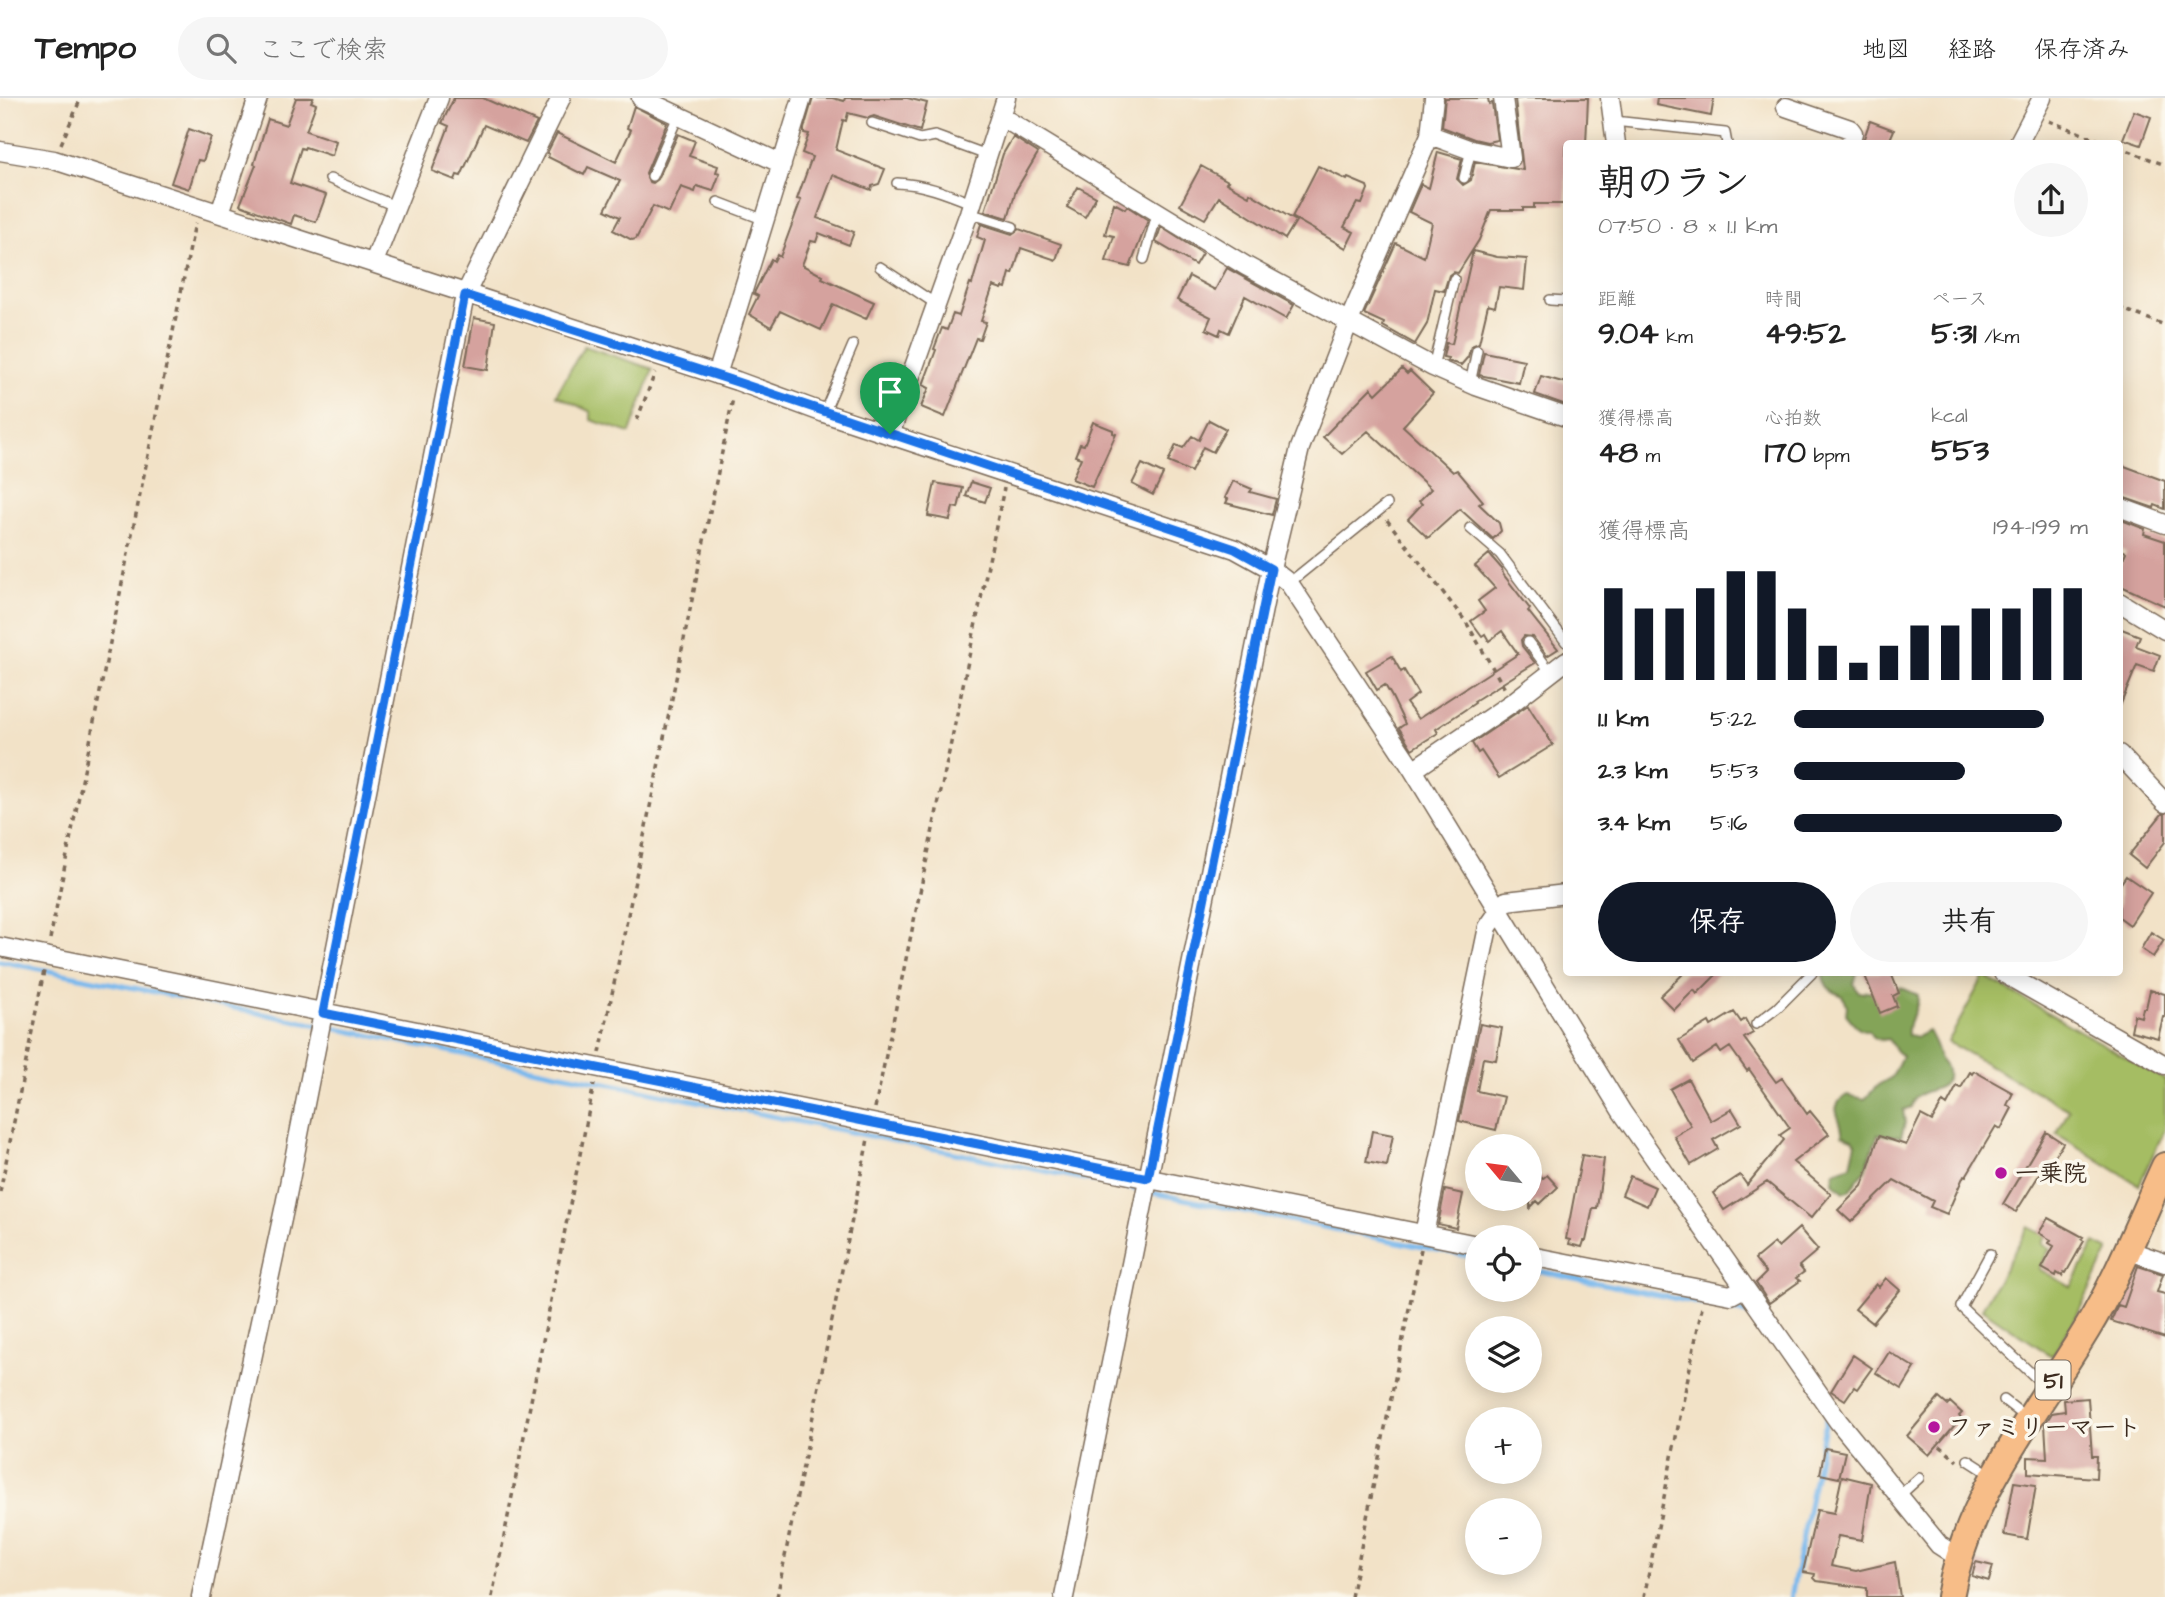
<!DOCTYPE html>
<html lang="ja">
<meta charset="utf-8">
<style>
:root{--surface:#fff;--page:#f6f6f6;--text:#222;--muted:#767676;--line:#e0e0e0;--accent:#111827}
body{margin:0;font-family:"Architects Daughter","Klee One",sans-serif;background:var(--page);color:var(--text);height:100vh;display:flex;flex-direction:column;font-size:26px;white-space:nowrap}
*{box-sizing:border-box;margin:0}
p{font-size:23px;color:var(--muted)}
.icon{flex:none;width:38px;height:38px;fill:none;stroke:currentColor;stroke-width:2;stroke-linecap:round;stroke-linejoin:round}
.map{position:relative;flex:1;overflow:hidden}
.sheet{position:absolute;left:1563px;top:42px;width:560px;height:836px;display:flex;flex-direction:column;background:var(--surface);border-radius:7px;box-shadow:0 4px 18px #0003}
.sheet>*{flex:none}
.needle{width:46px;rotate:299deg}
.tools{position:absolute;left:1465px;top:1036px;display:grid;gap:14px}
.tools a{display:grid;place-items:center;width:77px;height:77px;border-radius:50%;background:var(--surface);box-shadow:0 4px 18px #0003;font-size:35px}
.pin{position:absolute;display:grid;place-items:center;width:60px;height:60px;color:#fff;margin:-72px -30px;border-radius:50% 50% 50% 0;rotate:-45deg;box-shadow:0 0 7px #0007}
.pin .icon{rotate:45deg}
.round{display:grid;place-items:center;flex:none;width:74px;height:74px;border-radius:37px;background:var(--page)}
.head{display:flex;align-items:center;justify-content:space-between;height:119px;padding:0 35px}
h1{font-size:38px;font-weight:800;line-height:52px}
.stats{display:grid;grid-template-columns:repeat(3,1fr);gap:10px;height:119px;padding:7px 35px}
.stats div{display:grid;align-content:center}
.stats b{font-size:30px;font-weight:800}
.stats small{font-size:19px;font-weight:400}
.stats p{font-size:19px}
.chart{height:196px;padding:14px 35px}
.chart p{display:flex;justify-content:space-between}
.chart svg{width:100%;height:126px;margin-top:7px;stroke:var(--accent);stroke-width:6}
.button{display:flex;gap:14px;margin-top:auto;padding:14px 35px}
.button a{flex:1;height:80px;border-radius:42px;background:var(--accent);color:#fff;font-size:28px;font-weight:800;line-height:80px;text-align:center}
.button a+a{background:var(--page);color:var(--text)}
ul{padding:0 35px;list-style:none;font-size:23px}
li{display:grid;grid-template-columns:112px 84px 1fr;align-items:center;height:52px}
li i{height:18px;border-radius:9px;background:var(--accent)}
header{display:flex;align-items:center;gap:42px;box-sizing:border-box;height:98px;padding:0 35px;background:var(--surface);border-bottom:2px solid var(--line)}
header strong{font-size:33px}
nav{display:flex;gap:38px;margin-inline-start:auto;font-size:24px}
.search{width:490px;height:63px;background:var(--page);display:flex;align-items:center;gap:18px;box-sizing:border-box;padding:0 24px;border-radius:38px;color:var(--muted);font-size:26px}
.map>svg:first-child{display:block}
.green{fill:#a5bd63;stroke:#707440;stroke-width:2}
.forest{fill:#84a459;stroke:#60673c;stroke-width:2}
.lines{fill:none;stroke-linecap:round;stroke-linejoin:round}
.stream{stroke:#78b8ed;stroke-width:5}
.building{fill:#d5a29e}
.lane-casing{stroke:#7b6a59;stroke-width:12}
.street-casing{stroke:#7b6a59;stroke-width:21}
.primary-casing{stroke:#7b6a59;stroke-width:30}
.path{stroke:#7b6a59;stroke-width:3.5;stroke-dasharray:5 5;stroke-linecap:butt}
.lane{stroke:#fff;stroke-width:9}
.street{stroke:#fff;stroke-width:18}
.primary{stroke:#f7bd88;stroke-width:26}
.route-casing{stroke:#fff;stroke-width:14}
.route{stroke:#1a73e8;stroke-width:9}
.poi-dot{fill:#b5179e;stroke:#fbf7ec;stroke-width:2.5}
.labels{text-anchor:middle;stroke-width:7;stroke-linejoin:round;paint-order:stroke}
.shield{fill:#fbf7ec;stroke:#75685c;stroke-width:2}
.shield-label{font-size:23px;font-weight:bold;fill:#3b2a1e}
.poi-label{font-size:24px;font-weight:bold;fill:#3b2a1e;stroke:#fbf7ec;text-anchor:start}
</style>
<header>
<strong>Tempo</strong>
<div class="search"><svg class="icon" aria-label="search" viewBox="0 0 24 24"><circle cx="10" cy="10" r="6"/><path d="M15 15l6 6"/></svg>ここで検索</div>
<nav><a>地図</a><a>経路</a><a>保存済み</a></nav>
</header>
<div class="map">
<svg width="2165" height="1499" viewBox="0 0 2165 1499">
<rect width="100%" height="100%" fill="#fbf7ec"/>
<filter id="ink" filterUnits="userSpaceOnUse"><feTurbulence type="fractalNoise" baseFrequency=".0143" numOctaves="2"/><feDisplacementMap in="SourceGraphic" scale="14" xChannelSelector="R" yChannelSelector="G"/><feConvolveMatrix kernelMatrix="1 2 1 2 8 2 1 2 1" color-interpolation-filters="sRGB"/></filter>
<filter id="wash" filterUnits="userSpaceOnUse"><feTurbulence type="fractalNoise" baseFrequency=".00686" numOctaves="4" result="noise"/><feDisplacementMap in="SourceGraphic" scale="28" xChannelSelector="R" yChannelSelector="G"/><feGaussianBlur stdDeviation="1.57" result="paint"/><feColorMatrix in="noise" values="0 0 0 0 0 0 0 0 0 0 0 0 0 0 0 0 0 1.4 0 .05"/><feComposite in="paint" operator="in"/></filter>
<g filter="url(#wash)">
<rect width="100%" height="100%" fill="#f2e2c7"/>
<!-- green -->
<path class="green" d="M584,248L653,271L630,335L591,322V314L556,297Z
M1984,878L2165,982V1031L2139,1087L2057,1036L2069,1012L1948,944Z
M2028,1129L2046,1138L2042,1145L2050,1150L2039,1171L2071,1189L2095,1145L2109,1152L2076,1219L2052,1258L1982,1211Z"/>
<!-- forest -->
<path class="forest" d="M1822,875H1857L1854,886L1857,893L1862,895L1866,893L1874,894L1891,904L1900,889L1918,897C1919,915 1906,921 1908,937L1917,939L1928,933C1934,942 1935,949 1939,959C1941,964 1947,967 1947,973C1951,999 1914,986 1911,1009L1903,1012L1905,1025L1901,1039L1878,1036L1865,1072L1849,1093L1844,1094L1833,1084L1834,1074L1851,1067L1856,1045L1853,1041L1842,1037C1844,1020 1825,1011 1847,997L1865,1001L1878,987L1892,979L1902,958L1896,953L1888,941C1879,943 1873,941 1869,933C1857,932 1853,924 1846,916L1847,908L1843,898C1830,892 1826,891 1822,875Z"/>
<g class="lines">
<!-- stream -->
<path class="stream" d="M0,863L1477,1160
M1530,1171L1756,1217
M1791,1499L1827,1317"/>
</g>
<g id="blocks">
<!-- building -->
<path class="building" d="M296,0H313L311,4L316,6L306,33L336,43L332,58L305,49L304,51L301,50L290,85L326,97L316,124L294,117L291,126L240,107L256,67L254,66L268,21L286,27Z
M454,0H483L537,24L526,45L484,27L461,78L457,77L455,82L432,73L449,28L442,25Z
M813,0H832L844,3L845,0H907L927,5L920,33L874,18L868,20L848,15L846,23L843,22L836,52L885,71L879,86L872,88L871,92L833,77L817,120L854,134L849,147L819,135L816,144L811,143L802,167L823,178L822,180L874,204L866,221L833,206L821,232L780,213L771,229L749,216L758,198L754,196L755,193L771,161L774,163L777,157L780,159L801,102L797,101L812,59L802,55L809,36L804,35V31Z
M1445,0H1488L1489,6L1492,5L1497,42L1487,44L1474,41L1442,29Z
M1523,0H1588L1586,46H1566V106H1534V110H1523V112H1491L1479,142L1458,175L1453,174L1449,177L1444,193L1435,191L1427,226L1415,246L1383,228L1384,225L1364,216L1396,145L1424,159L1432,125L1409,114L1421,86L1429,90L1438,54L1462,61L1457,81L1463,87L1471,82L1475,64L1523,72L1515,1Z
M1657,0H1714L1711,18L1656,7Z
M634,8L667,25L646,75L649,84L653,85L658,81L678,36L695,43L689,58L718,68L716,74L720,75L713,93L697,88L695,94L681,89L669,115L653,108L636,141L632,142L613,132L620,119L605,112L620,83L588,69L584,77L548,59L549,56L547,55L557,35L616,64L631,32L627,30Z
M2134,13L2151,19L2141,47L2123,41Z
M1870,23L1894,32L1888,46H1862Z
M189,31L211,39L203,63L198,62L189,91L171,85Z
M1013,39L1038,55L1016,92L1008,120L985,113L1003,56Z
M1201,68L1228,83L1226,85L1249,98L1250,95L1296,123L1285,141L1219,99L1205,121L1180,107Z
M1318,68L1347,82L1348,80L1367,88L1368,91L1362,106L1357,105L1344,129L1354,134L1346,150L1292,119Z
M1078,89L1096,99L1085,119L1067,109Z
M1114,105L1125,111L1127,108L1148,122L1130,169L1106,163L1114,138L1105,136Z
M981,126L1012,136L1019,131L1061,146L1056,162L1021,150L1013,176L1010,175L1006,190L1003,189L1002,191L993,188L981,223L986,224L980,241L976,240L945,319L921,309L929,290L923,287L936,252L934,251L942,230L947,232L953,216L959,218L970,185L972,186L985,142L977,139Z
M1161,129L1202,155L1195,167L1156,144Z
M1473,153L1497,159L1527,161L1524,192L1499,189L1495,209L1488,207L1479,245L1471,248L1468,259L1461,267L1447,263L1448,260L1443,259L1446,245L1452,246Z
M1227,170L1294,207L1286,221L1245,198L1229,235L1221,231L1219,237L1206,231L1211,219L1177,202L1189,178L1215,192Z
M474,220L495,224L488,272L465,268Z
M1484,254L1524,262L1519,285L1479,277Z
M1402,271L1407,276L1410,273L1433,295L1403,328L1453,374L1457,372L1483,403L1479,406L1499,425L1501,433L1493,441L1460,411L1428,440L1408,421L1422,406L1419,403L1431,391L1368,333L1342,356L1323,339L1371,290L1376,296Z
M1541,278L1566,285V307L1535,296Z
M1209,322L1226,331L1213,354L1203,349L1191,374L1168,364L1176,347L1183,350L1192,338L1199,342Z
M1093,324L1113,332V335L1116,336L1092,389L1072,381L1081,360L1075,358L1080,346L1084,347Z
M1142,366L1163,376L1153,397L1132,386Z
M2119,366L2165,383V411L2155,407L2154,410L2119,398Z
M1233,383L1252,391L1250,394L1276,401L1272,417L1226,405L1228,401L1225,400Z
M971,384L990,390L985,404L966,398Z
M935,385L963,390L958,410L953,409L950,422L928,418Z
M2119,421L2145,431L2144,436L2165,443V508L2119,487V470L2126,454L2119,451Z
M1489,456L1502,471L1503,476L1530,511L1528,513L1558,551L1547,558L1533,539L1524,538L1521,542L1522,548L1535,565L1474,603L1475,605L1436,631L1438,635L1412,651L1399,630L1405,626L1392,599L1385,587L1377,592L1366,573L1392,558L1401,574L1404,572L1418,596L1406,605L1418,621L1518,556L1502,533L1489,543L1485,536L1482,538L1471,523L1485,513L1478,503L1495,490L1475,468Z
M2119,530L2140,538L2136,548L2160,557L2154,573L2137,567L2120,608Z
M1528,607L1553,647L1499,680L1481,653L1478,655L1472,645Z
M2162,716H2165V744L2145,770L2129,757Z
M2126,778L2151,795L2130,827L2119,819V788Z
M2151,834L2164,842L2153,859L2141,851Z
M1684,875H1718L1697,896L1694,892L1674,912L1660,898Z
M1864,875H1891L1899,895L1893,898L1897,908L1880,915Z
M2150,892L2165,896V919H2163L2158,940L2131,933L2134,917L2141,919L2143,910H2146Z
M1734,914L1741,924L1745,921L1753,935L1744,940L1776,984L1782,980L1807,1016L1810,1013L1829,1036L1793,1064L1831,1096L1811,1120L1767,1084L1724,1112L1713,1095L1740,1077L1747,1087L1784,1042L1780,1037L1790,1030L1749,971L1747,973L1730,949L1721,955L1717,949L1693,965L1679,942L1709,924L1711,928Z
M1480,926L1502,930L1496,962L1483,960L1477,993L1504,999L1496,1032L1459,1023Z
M1974,973L2013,995L2007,1007L2012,1010L2001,1031L1996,1028L1966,1078L1964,1077L1947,1116L1930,1109L1933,1103L1894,1082L1851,1124L1838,1112L1862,1088L1879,1038L1906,1047L1921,1017L1932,1023L1943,1004L1947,1007L1957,988L1961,990L1970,974L1972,976Z
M1688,981L1711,1023L1732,1011L1741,1026L1713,1042L1718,1051L1691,1067L1674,1038L1691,1028L1670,991Z
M1372,1033L1393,1037L1387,1068L1366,1064Z
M2046,1034L2063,1045L2049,1068L2046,1066L2016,1114L2003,1106Z
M1582,1057L1604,1061L1597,1110H1593L1586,1143H1584L1582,1149L1569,1146L1570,1142L1566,1141Z
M1547,1077L1558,1089L1540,1106L1537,1103L1530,1110V1087L1540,1078L1542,1081Z
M1630,1078L1655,1089L1647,1108L1622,1097Z
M1445,1092L1463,1096L1456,1130L1438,1126Z
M2048,1120L2083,1139L2081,1141L2084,1143L2066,1175L2064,1174L2062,1178L2057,1175L2056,1178L2042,1170L2054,1148L2049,1145L2051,1142L2039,1135Z
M1799,1130L1818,1152L1799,1168L1804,1174L1796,1180L1800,1183L1769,1205L1756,1185L1766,1175L1755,1161L1774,1145L1778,1149Z
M2138,1168L2163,1176L2157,1194L2165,1196V1240L2111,1223L2118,1207L2124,1209Z
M1886,1180L1900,1192L1873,1225L1855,1211L1876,1186L1879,1189Z
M1889,1254L1915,1270L1902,1291L1876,1275Z
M1853,1257L1872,1270L1857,1291L1854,1289L1845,1302L1831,1293Z
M1939,1300L1947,1307L1950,1304L1962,1315L1959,1318L1961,1320L1929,1357L1907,1338Z
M2088,1300L2092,1358H2097L2096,1380L2028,1375V1359L2047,1360L2045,1326L2052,1315L2065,1313L2064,1302Z
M1825,1350L1845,1354L1839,1380L1820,1376Z
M1842,1378L1871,1385L1862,1442L1838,1438L1831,1468L1856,1473L1895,1464L1900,1499H1867V1490L1817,1483L1814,1480L1815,1476L1803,1474L1817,1412L1834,1415Z
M2014,1384L2036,1387L2027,1441L2004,1437Z
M1976,1464L1993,1468L1989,1483L1972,1478Z"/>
</g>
</g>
<g filter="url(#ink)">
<use href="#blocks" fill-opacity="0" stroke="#7b6a59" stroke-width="2"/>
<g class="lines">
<defs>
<path id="lane" d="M1614,23L1725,35L1727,46
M872,25L920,41L935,38L987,57
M652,78L678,18
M1464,80L1471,52
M330,81L395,108
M897,85C924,86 946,95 971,105
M718,104L765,122
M969,115L1013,129
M1144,161L1158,113
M880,169L936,206
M1550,202L1566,203
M1433,269L1454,181
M1470,286L1477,252
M824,315L853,247
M1470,430L1500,456L1566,544
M1289,485L1387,406
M1528,544L1552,576
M1756,926L1777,910L1812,875
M1990,1156L1961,1209L2035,1279L2048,1286
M2004,1302L2027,1320
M1968,1362L1993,1378
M1898,1399L1919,1380"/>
<path id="street" d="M641,0L782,66
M1610,0L1616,46
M1786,9L1850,31L1853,35L1850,46
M1000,18L1246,168L1433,269L1476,288L1566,319
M1430,37L1471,52L1511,60L1503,0
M2018,46L2042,0
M0,53L54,62L737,283L824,315L1235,451L1271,471L1289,485L1413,672L1622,1014L1838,1323L1939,1447L1959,1460
M220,115L258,0
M374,164L439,0
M717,277L802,0
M890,336L969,115L1006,0
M2119,409L2165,426
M2119,504L2165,532
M2119,656L2165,705
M1413,672L1513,604L1566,563
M0,849L1477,1147
M2003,875L2165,967
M1424,1136L1488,829L1506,803L1566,796
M2127,1152L2165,1165
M1530,1158L1731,1197L1744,1190
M201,1499L285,1107L465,197L561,0
M1064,1499L1271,471L1300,350L1349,223L1430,37L1434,0"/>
<path id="primary" d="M1950,1499C1967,1397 2035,1317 2087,1231C2118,1180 2140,1122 2165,1068"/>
</defs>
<!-- lane casing -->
<use href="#lane" class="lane-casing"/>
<!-- street casing -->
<use href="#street" class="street-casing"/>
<!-- primary casing -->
<use href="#primary" class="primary-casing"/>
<!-- path -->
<path class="path" d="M2049,23L2109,46
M61,46L81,0
M2119,49L2165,67
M2119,210L2165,227
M637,322L655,275
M1387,422L1466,524L1505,591
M50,841L195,125
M600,955L733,300
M875,1010L1004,390
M0,1094L44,873
M1940,1348L1957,1363
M492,1499L594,986
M777,1499L868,1041
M1351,1499L1421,1151
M1644,1499L1702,1209"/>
<!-- lane -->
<use href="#lane" class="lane"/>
<!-- street -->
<use href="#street" class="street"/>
<!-- primary -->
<use href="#primary" class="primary"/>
</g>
</g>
<g class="lines" filter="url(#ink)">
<defs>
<path id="route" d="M465,197L737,284L1235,451L1271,471L1148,1080L323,915Z"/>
</defs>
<!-- route casing -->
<use href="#route" class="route-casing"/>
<!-- route -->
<use href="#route" class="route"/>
</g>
<!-- markers -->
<g class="poi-dot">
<circle cx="2001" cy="1075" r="7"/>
<circle cx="1934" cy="1329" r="7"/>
</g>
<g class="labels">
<!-- shield labels -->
<rect class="shield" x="2035.5" y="1262.5" width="35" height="39" rx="5"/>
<g class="shield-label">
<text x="2053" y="1290">51</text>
</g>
<!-- poi labels -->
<g class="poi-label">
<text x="2015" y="1083">一乗院</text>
<text x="1948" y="1337">ファミリーマート</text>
</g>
</g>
</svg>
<div class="tools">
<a><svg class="needle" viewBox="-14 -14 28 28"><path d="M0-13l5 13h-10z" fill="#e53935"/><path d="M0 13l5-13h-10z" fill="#767676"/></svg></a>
<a><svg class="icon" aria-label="locate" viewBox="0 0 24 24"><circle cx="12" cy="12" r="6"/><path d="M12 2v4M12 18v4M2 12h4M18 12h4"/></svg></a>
<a><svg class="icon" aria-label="layers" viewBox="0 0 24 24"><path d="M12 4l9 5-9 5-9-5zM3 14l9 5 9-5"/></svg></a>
<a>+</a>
<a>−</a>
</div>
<div class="pin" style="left:890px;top:336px;background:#1e9e55"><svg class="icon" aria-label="arrive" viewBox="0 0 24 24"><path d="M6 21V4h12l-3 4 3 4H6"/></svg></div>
<section class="sheet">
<div class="head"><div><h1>朝のラン</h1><p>07:50 · 8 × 1.1 km</p></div><a class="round"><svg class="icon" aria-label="share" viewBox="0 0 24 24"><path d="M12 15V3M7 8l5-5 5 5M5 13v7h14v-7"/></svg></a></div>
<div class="stats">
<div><p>距離</p><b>9.04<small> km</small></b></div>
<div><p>時間</p><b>49:52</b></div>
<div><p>ペース</p><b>5:31<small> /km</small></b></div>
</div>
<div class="stats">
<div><p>獲得標高</p><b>48<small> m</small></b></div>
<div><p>心拍数</p><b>170<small> bpm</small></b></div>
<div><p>kcal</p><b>553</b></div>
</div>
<div class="chart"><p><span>獲得標高</span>194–199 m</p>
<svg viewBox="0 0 160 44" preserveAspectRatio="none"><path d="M5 44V12M15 44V19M25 44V19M35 44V12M45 44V6M55 44V6M65 44V19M75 44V32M85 44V38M95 44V32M105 44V25M115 44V25M125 44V19M135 44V19M145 44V12M155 44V12"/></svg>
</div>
<ul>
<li><b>1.1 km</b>5:22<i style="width:85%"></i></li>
<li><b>2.3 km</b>5:53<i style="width:58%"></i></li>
<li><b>3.4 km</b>5:16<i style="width:91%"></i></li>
</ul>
<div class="button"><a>保存</a><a>共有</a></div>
</section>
</div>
